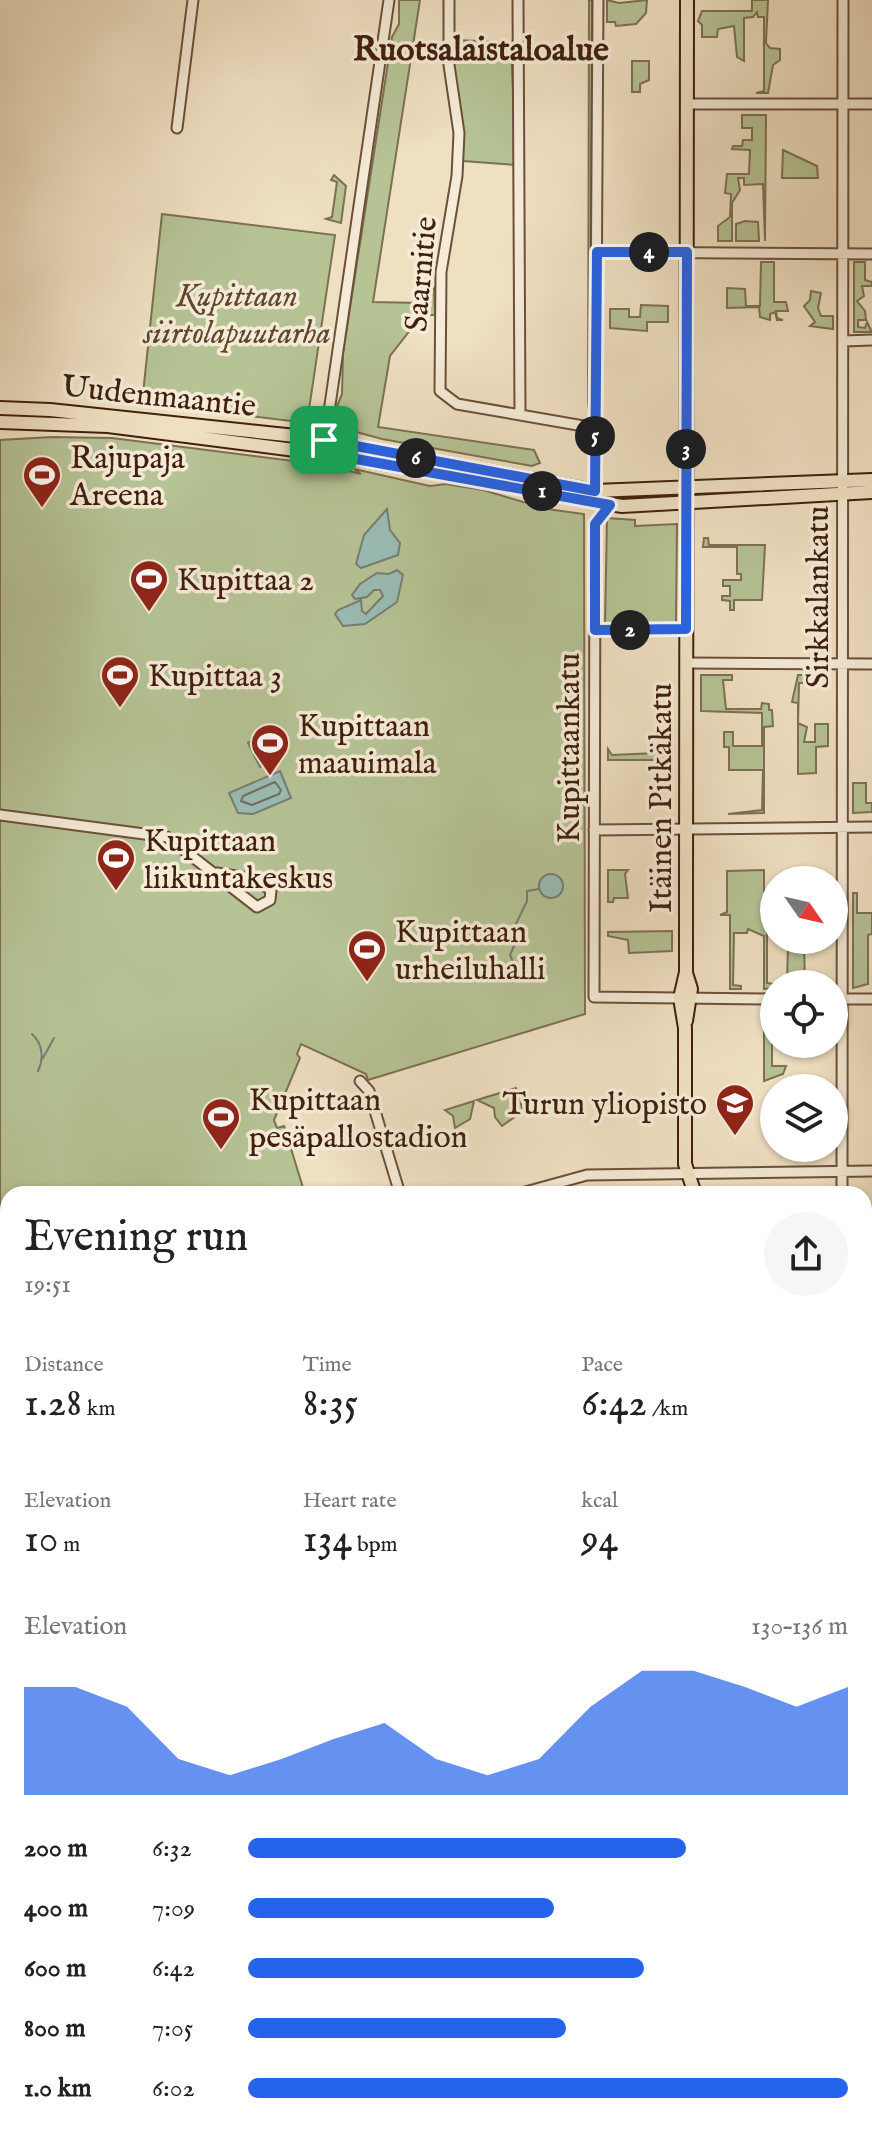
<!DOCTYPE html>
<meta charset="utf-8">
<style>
:root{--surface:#fff;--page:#f6f6f6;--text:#222;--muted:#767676;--accent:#2563eb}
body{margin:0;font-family:"IM FELL English",serif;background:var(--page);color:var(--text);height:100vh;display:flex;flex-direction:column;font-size:30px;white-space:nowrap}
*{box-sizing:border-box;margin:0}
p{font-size:26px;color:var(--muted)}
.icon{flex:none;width:44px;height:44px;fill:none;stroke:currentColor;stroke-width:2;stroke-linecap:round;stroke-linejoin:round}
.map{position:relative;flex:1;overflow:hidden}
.sheet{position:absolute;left:0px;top:1186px;width:872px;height:948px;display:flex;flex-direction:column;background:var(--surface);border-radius:24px 24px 0 0;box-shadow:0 2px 6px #0004}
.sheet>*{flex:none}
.needle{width:52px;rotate:124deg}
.buttons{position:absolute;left:760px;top:866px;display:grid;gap:16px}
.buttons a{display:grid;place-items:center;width:88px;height:88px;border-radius:50%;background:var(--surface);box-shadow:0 2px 6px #0004;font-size:40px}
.pin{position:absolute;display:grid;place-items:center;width:68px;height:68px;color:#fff;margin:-34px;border-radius:16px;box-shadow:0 4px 12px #0006}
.km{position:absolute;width:40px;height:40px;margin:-20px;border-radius:50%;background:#222;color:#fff;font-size:22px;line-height:40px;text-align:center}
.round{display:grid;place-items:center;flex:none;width:84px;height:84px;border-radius:42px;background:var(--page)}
.summary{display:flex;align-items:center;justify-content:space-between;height:136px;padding:0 24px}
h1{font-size:44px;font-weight:600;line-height:60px}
.stats{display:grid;grid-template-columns:repeat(3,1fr);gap:12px;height:136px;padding:8px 24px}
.stats div{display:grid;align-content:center}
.stats b{font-size:40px;font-weight:600}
.stats small{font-size:22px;font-weight:400}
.stats p{font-size:22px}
.chart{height:224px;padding:16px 24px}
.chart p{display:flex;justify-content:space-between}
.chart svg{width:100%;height:144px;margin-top:8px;fill:var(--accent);opacity:.7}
ul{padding:0 24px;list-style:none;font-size:26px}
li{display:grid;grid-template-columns:128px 96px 1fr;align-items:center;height:60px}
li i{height:20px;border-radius:10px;background:var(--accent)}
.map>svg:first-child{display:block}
.green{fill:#b6c395;stroke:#7c7152;stroke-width:2}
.water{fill:#9abdb6;stroke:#767e73;stroke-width:2}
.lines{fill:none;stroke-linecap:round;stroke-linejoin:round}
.shore{stroke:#6e6e62;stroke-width:2}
.stream{stroke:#767e73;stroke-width:2}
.highway-tunnel{stroke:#ccb99e;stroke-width:14;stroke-dasharray:14 7;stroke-linecap:butt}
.minor-casing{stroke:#6c4f3b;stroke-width:13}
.major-casing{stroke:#411f0e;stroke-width:16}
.highway-casing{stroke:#411f0e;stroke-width:18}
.minor{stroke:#f5ebd7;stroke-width:9}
.major{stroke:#efe0c2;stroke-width:12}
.highway{stroke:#efe0c2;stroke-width:14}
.rail-casing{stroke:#411f0e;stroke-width:5}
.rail{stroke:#f5ebd7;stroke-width:2;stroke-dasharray:6;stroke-linecap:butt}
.route-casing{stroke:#fff;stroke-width:16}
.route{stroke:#2563eb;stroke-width:10}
.labels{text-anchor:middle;stroke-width:7;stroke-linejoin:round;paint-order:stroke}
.street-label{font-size:32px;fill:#411f0e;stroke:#f5ebd7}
.park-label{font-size:32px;font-style:italic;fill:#5e4830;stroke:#f5ebd7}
.poi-label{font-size:32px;fill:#411f0e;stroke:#f5ebd7;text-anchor:start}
.neighbourhood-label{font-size:34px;font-weight:bold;fill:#411f0e;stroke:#f5ebd7}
</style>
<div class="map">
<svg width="872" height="2134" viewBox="0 0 872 2134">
<rect width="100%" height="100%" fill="#efe0c2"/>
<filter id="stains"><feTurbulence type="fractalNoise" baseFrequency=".0025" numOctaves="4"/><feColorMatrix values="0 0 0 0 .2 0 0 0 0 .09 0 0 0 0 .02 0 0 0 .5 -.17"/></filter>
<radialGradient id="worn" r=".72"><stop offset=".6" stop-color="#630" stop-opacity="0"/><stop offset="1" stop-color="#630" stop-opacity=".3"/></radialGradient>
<!-- green -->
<path class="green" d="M399,0H420L373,302L422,303L434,288L435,315H422L390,356L378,427L534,450L540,463L532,466L382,439L334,426L333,416L342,394L343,353L392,37L399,24Z
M589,0H592L590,419L588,403Z
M607,0L619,3L647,0L646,13L636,24L616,26L615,22H607Z
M752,0H768L766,43L770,48L780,49V60L773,65L768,93H756L764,91V17H758L757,12L753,17L744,18V61L737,57L734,26L718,29L717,37H702V25L698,21L702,11H752Z
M452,40L511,42L516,165L463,161Z
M632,61H649V80L640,84V92H632Z
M742,115H766L765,241L763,184L744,185V178H738L740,190L732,203V241H718V226L730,217L731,194L725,193L727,174H749L750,150L732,149L733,146H742L743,140H752V128H742Z
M783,150L817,166L818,178H782Z
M334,175L346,186L341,223L326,219L332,217L337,182L331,180Z
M162,214L335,235L307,423L142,403Z
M745,221L758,222L759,241H736V224Z
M761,262H774V302H786L788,311H776L777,318L783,320H777L775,312L770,314V320L760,317L759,307L727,308V288L745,289L746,306H760Z
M854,262H865V280L872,282V286H862L864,296L857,301L865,311L866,320H858V327L865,328L867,322L872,332H854Z
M811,291L821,293L818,308L821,316H833V329L810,326L815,322L804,306L810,300Z
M641,305L668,306V322H647V331L610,328V309H629V317H640Z
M52,437L112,438L317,464L324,470L329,466L361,474L354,469L430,486L446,484L483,490L547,509L584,514L585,1014L368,1080L366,1074L301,1044L297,1054L300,1058L274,1120L277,1128L284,1126L305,1194H8V1335L0,1338V440Z
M607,518L635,520V526L677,524L676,624L605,625Z
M704,538H708L709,545H765L762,600H734V610H730V601L722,600V596H730V586H723V580H741V574H737V547H703Z
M701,675H732V680H723L726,709H761L762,703L769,704V710H772L773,726L764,727V813L728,814L762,810L763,770H729V747H724V732H733V746H762V713L701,711Z
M798,675H807V683H799L798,723L807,727L804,742H815V724H828V746L816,747V773L798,774V703L792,702Z
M672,743V760H608V749L612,755L657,753Z
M853,783H866V803H872V812L853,813Z
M608,870H628L625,874L628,898H614L613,902H608Z
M764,870V914H774V920H767V983L774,984V988L764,989V936L748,929L747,933H734L733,985L741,986V989H730V915H720L727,912V871Z
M853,893H857V913H872V934L868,935V984L853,988Z
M672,931V951L629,953L628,940L608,936V932Z
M788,943L804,944L805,984H781L787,983Z
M764,1017H772V1066H786L783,1074L764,1081Z
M516,1088L523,1111L502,1126L495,1117L494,1108L477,1100Z
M474,1101L470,1119L455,1128L453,1116L445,1110Z
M537,2126H597L617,2134H533Z"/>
<!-- water -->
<path class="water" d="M387,509L390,530L400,543L398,555L361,568L356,564L364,535Z
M397,570L403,575L397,602L365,624L343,626L335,614L338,610L361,600L362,611L366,614L383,596L380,590H374L367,597L355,599L352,595L360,584L377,573L389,574Z
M265,733L277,759L260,767L248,743Z
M280,771L291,798L253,814L238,813L229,793Z
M539 886a12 12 0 1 1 24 0a12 12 0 1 1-24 0Z"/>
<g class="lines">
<!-- shore -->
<path class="shore" d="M275,782L281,790L279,794L252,805L241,801L243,796Z"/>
<!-- stream -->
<path class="stream" d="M515,966L510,955L518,937L512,932L527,901V891L539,889
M32,1034C43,1044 44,1059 38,1071
M43,1058L54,1038"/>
<!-- highway-tunnel -->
<path class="highway-tunnel" d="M864,1538L872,1539
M864,1551H872
M864,1562L872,1563"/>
<defs>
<path id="minor" d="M449,0V65L459,133L457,176L441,272L440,391L457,404L595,428
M518,0L520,414
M687,104H872
M177,128L193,0
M597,252L872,254
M844,341L872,340
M324,446L389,0
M595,495L598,0
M610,505L595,524L594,997L774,999
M595,630L686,629
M686,663L872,664
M0,815L167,837L257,907L270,900L271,890L254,879L217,873
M594,830L872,827
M834,999H872
M360,1081L369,1091L400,1194
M518,1194L587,1175L872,1171
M842,1194L843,0
M864,1349H872
M0,1350L8,1348
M0,1655L8,1654
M0,1847L8,1846
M864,1892H872
M864,1984L872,1987
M0,1994L8,1987
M864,2072L872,2062
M864,2104L872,2107
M184,2126L191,2134
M341,2126L342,2134
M444,2126L462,2134
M606,2126L625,2134
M243,2134L251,2126
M529,2134L532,2126
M639,2134L643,2126
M772,2134L773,2126
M814,2134L820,2126"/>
<path id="major" d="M687,0L686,896V972L680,998L685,1028V1164L695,1194
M0,408L50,410L305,437L595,491L872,480
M0,422L108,426L341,456L622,506L872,492
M686,973L691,989L686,1021
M864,1727L872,1738
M864,1752L872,1763
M120,2134L129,2126"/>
<path id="highway" d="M864,1526H865
M0,1588L8,1586
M0,1606L8,1605"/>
</defs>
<!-- minor casing -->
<use href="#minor" class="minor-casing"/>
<!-- major casing -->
<use href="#major" class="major-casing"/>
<!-- highway casing -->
<use href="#highway" class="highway-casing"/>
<!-- minor -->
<use href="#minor" class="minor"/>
<!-- major -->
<use href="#major" class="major"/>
<!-- highway -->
<use href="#highway" class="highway"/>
<defs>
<path id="rail" d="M864,1496H872
M864,1514H872
M0,1549L8,1548"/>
</defs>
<!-- rail casing -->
<use href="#rail" class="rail-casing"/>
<!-- rail -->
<use href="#rail" class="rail"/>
</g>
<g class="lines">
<defs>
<path id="route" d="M597,252H687L686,629L595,630V524L610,505L323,453L324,440L595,491Z"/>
</defs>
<!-- route casing -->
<use href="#route" class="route-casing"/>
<!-- route -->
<use href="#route" class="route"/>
</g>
<!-- icons -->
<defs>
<symbol id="stadium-pin" viewBox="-11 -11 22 30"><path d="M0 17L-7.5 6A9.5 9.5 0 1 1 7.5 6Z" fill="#8f2418" stroke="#f5ebd7"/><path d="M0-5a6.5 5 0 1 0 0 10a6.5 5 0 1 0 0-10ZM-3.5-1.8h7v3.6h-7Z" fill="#fff"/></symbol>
<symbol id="university-pin" viewBox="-11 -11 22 30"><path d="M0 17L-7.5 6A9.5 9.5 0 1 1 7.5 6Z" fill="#8f2418" stroke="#f5ebd7"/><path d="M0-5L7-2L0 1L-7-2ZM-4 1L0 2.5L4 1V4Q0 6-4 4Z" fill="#fff"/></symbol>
</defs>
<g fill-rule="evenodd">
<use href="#stadium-pin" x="20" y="453" width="44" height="60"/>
<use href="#stadium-pin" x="127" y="557" width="44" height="60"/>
<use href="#stadium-pin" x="98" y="653" width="44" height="60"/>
<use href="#stadium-pin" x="248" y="721" width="44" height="60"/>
<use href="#stadium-pin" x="94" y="836" width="44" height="60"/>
<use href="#stadium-pin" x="345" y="927" width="44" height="60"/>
<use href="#university-pin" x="713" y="1081" width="44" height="60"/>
<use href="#stadium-pin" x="199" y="1095" width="44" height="60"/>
</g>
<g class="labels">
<!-- street labels -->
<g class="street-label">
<text transform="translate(420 274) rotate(-85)" y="11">Saarnitie</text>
<text transform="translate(159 395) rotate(6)" y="11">Uudenmaantie</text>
<text transform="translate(817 597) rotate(-90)" y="11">Sirkkalankatu</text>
<text transform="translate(568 748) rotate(-90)" y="11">Kupittaankatu</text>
<text transform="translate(660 798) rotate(-90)" y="11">Itäinen Pitkäkatu</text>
</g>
<!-- park labels -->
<g class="park-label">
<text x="237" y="306">Kupittaan<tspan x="237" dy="37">siirtolapuutarha</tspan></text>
</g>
<!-- poi labels -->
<g class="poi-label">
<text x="70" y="468">Rajupaja<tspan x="70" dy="37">Areena</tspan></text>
<text x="177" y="590">Kupittaa 2</text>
<text x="148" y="686">Kupittaa 3</text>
<text x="298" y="736">Kupittaan<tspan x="298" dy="37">maauimala</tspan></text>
<text x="144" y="851">Kupittaan<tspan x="144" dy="37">liikuntakeskus</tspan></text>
<text x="395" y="942">Kupittaan<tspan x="395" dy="37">urheiluhalli</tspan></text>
<text x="249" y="1110">Kupittaan<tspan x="249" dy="37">pesäpallostadion</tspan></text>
<text x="707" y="1114" text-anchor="end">Turun yliopisto</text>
</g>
<!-- neighbourhood labels -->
<g class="neighbourhood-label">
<text x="481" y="60">Ruotsalaistaloalue</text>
</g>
</g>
<rect width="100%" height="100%" filter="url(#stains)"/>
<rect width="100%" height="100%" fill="url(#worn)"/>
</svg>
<div class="buttons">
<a><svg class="needle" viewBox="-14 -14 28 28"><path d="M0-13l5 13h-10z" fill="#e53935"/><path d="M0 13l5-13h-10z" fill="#767676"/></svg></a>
<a><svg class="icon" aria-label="locate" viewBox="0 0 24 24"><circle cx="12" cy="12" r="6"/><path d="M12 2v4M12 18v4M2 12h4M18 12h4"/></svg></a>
<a><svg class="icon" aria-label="layers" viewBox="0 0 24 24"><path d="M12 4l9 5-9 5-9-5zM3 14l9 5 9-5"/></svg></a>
</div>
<div class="pin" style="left:324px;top:440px;background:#1e9e55"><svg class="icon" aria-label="arrive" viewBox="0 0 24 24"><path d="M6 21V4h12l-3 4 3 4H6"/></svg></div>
<b class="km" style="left:542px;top:491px">1</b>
<b class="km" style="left:630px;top:630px">2</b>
<b class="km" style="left:686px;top:449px">3</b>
<b class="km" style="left:649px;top:252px">4</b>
<b class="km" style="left:595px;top:436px">5</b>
<b class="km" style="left:416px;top:458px">6</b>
<section class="sheet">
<div class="summary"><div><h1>Evening run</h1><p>19:51</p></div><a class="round"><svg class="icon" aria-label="share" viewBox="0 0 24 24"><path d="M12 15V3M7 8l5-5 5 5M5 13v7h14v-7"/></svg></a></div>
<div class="stats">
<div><p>Distance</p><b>1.28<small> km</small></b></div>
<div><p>Time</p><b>8:35</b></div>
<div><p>Pace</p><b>6:42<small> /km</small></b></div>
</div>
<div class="stats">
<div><p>Elevation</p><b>10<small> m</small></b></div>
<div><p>Heart rate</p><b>134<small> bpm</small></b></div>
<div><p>kcal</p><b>94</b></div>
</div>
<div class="chart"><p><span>Elevation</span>130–136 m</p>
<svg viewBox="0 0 160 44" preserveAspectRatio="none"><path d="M0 44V11L10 11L20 17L30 33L40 38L50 33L60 27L70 22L80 33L90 38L100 33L110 17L120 6L130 6L140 11L150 17L160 11V44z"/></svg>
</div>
<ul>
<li><b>200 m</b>6:32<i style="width:73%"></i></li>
<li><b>400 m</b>7:09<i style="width:51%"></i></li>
<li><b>600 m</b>6:42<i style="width:66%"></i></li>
<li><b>800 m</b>7:05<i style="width:53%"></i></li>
<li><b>1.0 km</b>6:02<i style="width:100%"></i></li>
</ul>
</section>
</div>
